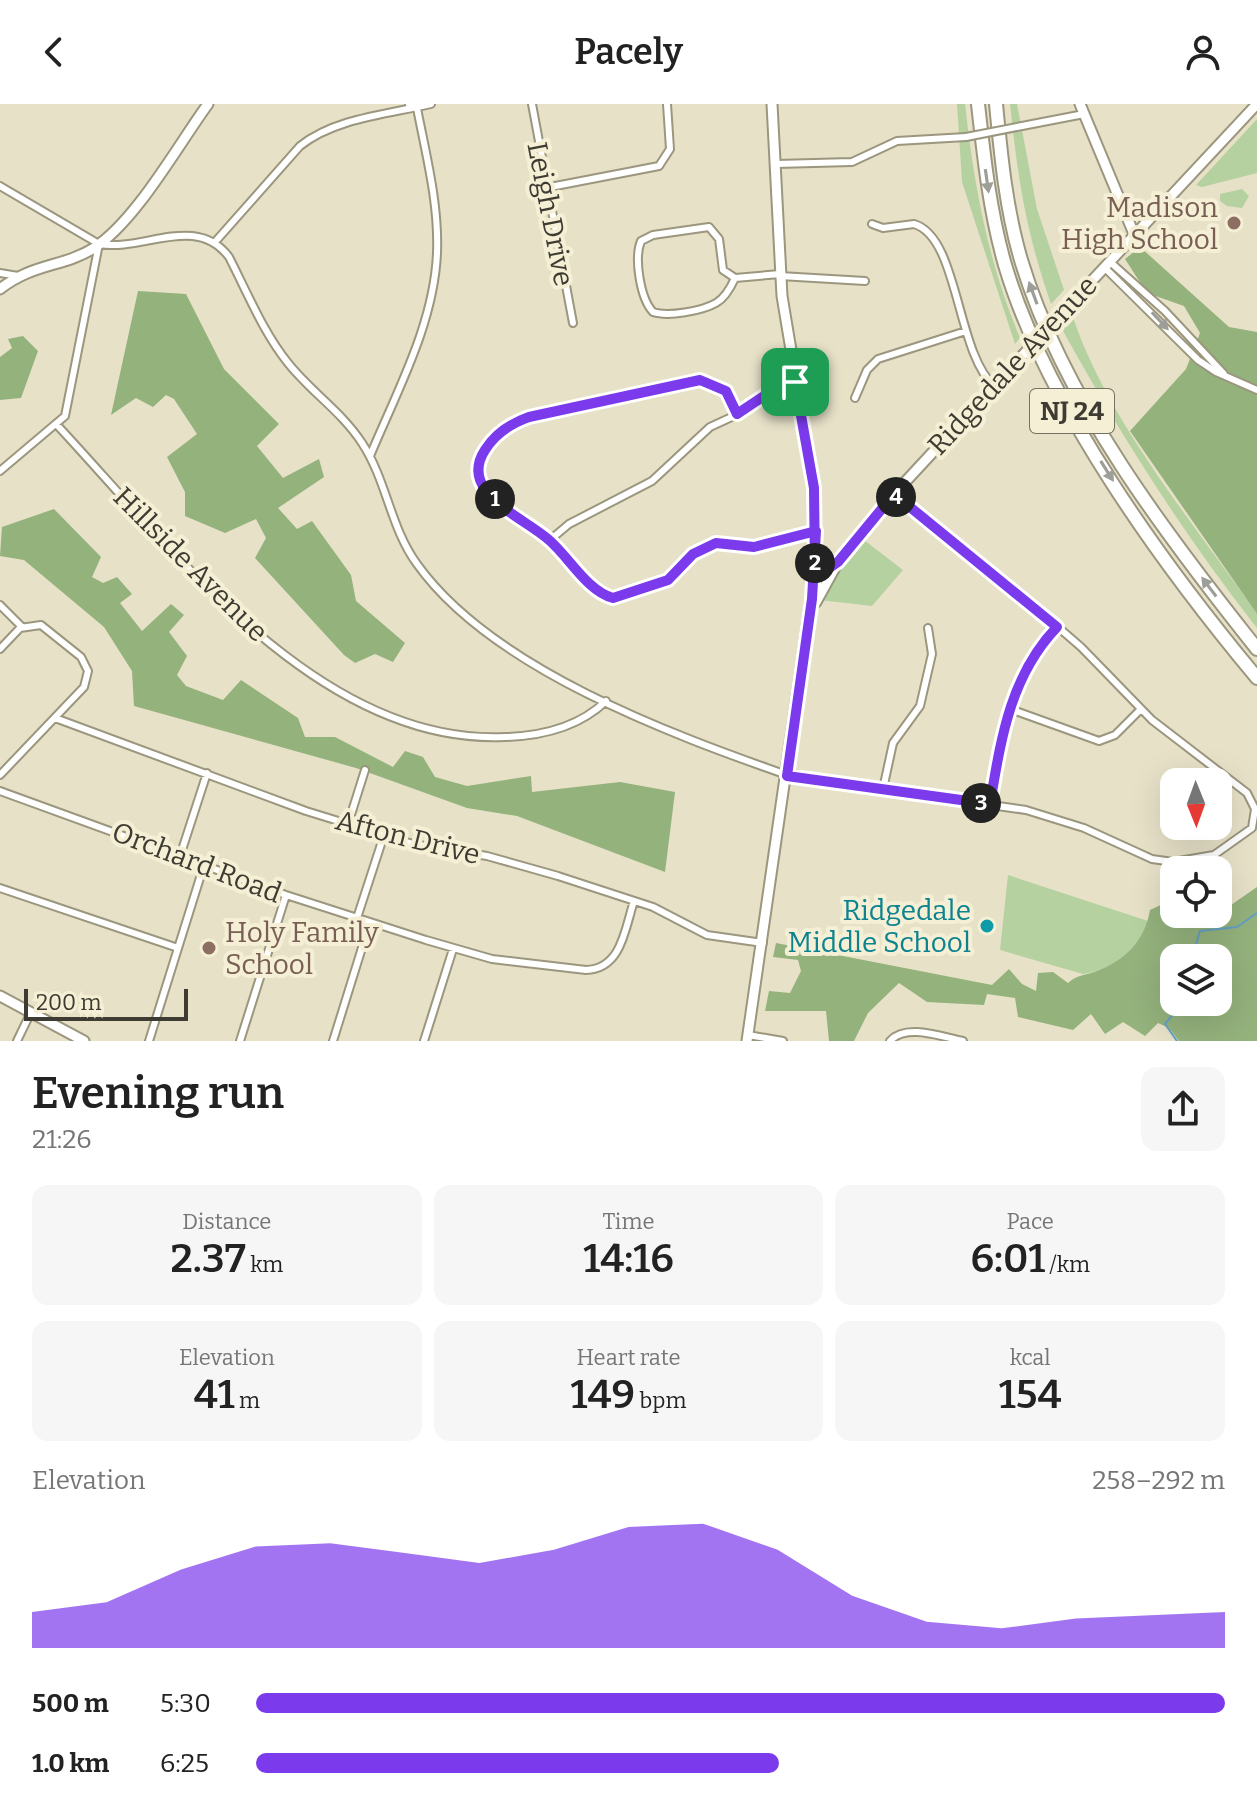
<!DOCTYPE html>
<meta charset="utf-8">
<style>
:root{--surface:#fff;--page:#f6f6f6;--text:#222;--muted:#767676;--accent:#7c3aed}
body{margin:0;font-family:Bitter,serif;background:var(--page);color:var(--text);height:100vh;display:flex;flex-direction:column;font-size:30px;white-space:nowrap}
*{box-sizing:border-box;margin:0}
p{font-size:26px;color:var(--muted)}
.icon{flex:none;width:44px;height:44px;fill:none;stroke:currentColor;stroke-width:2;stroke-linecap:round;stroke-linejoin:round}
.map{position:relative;height:937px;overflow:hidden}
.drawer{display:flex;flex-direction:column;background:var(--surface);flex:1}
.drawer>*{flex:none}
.needle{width:52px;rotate:179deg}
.fabs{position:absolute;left:1160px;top:664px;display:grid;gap:16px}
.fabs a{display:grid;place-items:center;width:72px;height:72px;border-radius:16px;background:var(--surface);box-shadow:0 8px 32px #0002;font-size:40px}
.scale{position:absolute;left:24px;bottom:20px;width:164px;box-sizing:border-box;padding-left:8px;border:4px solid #3e3c32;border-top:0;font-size:22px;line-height:28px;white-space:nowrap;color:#3e3c32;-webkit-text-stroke:6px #f4efd5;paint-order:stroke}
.pin{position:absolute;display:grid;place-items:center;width:68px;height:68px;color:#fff;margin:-34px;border-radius:16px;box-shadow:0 4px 12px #0006}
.km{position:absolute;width:40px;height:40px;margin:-20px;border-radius:50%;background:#222;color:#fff;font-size:22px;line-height:40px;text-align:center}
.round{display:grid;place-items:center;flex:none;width:84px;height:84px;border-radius:16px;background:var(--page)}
.overview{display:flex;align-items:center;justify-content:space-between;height:136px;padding:0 32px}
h1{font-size:44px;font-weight:600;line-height:60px}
.stats{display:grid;grid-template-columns:repeat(3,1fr);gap:12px;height:136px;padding:8px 32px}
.stats div{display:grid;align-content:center;border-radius:16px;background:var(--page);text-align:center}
.stats b{font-size:40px;font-weight:600}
.stats small{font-size:22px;font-weight:400}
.stats p{font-size:22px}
.chart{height:224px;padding:16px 32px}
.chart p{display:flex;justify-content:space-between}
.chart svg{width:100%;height:144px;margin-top:8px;fill:var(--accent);opacity:.7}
ul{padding:0 32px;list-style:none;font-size:26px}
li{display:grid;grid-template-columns:128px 96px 1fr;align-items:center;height:60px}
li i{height:20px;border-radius:10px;background:var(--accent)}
header{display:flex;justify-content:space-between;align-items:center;height:104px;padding:0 32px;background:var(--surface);font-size:36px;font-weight:600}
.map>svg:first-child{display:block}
.green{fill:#b5d1a0}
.forest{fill:#94b27c;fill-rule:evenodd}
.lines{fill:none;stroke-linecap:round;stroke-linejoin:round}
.stream{stroke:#639fc4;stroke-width:2}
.street-casing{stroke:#9b967e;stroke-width:10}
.secondary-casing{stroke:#9b967e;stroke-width:13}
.highway-casing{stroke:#9b967e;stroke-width:16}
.street{stroke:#fff;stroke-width:6}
.secondary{stroke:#fff;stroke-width:9}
.highway{stroke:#fff;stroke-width:12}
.street-bridge-casing{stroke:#9b967e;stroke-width:10;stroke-linecap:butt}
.secondary-bridge-casing{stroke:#9b967e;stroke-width:13;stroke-linecap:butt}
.street-bridge{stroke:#fff;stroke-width:6}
.secondary-bridge{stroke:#fff;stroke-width:9}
.oneway{fill:#9e9e98}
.route-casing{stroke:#fff;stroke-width:16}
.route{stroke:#7c3aed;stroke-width:10}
.education-dot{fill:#8d6e63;stroke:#f4efd5;stroke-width:3}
.culture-dot{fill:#0f9aa8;stroke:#f4efd5;stroke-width:3}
.labels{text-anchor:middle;stroke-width:8;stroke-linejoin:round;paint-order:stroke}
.shield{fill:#f4efd5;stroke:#757263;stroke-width:2}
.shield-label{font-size:26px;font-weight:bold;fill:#3e3c32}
.education-label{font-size:28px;fill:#785e54;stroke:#f4efd5;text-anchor:end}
.street-label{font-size:28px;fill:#3e3c32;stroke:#f4efd5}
.culture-label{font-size:28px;fill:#0d838f;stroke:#f4efd5;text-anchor:end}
</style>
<header><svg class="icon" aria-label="back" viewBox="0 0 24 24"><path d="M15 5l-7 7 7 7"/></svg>Pacely<svg class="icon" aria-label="person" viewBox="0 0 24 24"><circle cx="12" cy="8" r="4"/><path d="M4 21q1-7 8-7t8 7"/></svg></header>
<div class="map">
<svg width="1257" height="937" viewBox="0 0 1257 937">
<rect width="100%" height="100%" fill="#e7e1c8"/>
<!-- green -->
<path class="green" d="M957,0H965C974,82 988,158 1020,234L1015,240L962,78Z
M1010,0H1017L1037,105L1064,186L1051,200C1026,128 1018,76 1010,0Z
M1257,15V69L1202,83L1196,81Z
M1242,85L1249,92L1242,104L1227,102L1220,97V90Z
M1073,213C1107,316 1195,421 1257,510V524C1183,430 1120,330 1062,225Z
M864,436L903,466L872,502L820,496L821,489Z
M1008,771L1148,817C1143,844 1110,867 1083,870L1000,846Z"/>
<!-- forest -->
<path class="forest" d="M1140,143L1229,223L1257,228V510L1130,327L1186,265L1200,229L1184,202L1147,189L1125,155Z
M138,187L186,190L224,265L279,320L257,342L283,374L319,355L324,373L278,404L297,425L312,417L351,471L356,497L405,539L393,558L375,550L355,559L344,551L255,454L266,434L256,415L225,429L185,412V388L167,353L197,330L174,295L166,291L153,303L136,294L111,311Z
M23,232L38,247L21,294L0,296V253L12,244L8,235Z
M54,405L101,453L92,473L103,479L117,473L132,490L120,499L142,527L171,500L184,511L169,528L187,552L177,571L186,582L223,596L241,576L298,614L305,633H335L393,663L405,647L423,653L435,673L467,682L531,672L532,688L620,678L675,688L665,768L517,712L467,704L356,664L134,602L132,567L104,523L24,456L0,452L2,423Z
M1257,783V937H1179L1169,924L1158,919L1145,932L1123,918L1105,930L1091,910L1073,926L1018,913L1015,894L987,890L984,901L927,898L899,879L868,909L854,937H829L826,907H765L769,887L790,889L801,867L798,856L773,853L776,839L992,881L1009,865L1022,880L1036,887L1038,869L1053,868L1068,879C1078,870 1085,872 1097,867C1126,856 1145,836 1150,806L1169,797L1174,801V810H1185L1196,819L1218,810ZM1174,854H1218V898H1174Z"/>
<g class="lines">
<!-- stream -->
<path class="stream" d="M1192,854L1200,827L1237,823L1257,809
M1177,937L1165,920L1176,907L1178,898"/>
<defs>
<path id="street" d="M532,0L573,219
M1022,22L1084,10
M776,60L852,58L897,37L966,33
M0,82L99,140C143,148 196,109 229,153C247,188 263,228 288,259C311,288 342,308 362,339C387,377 390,423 417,460C491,564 670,630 787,671
M545,84L659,62L670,45L667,0
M872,120L883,124L914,120C959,133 956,248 994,282
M709,123L719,135L723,166L735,174C731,183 725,194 716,199C702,207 668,213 653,208C640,194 634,154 641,137L653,131Z
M215,138L300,42C335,14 389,10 431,0
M1109,157L1165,207L1224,270
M1104,163L1198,256L1216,268L1257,286
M0,169L18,172
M780,172L865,177
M735,174L780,170
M855,294L867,266L878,255L966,227
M737,310L726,287L700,276L529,313C512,319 495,331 485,346C457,389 524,413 549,436C568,453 587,487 613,494L668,476L693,450L716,439L754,443L815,427
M57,321C171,443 319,642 505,633C541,632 579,623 606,597
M370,352C397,287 434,220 437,149C439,100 426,51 417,4L409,0
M0,367L65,312L99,140
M550,436L569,420L652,377L710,323L749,305L767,290L795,278
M0,501L22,523
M0,545L20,524L41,521L81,553L88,567L84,583L0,671
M1010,605L1099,637L1115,631L1141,605
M55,614L306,707L413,740L487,752L558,772L653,803L707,831L763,839
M787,672L1026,706L1084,724L1152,755L1173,758L1214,751L1252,724L1255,705L1247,689L1152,616L1081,543L1000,473L925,419L894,390
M883,685L893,639L920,602L932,550L928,524
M0,687L286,791L426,836L492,855L586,866C622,865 625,824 634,797
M990,700C1001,636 1010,571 1057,523
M348,720L365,666
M180,752L207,669
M0,784L178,844
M357,814L384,731
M748,931L783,937
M17,937L31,908
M149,937L204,761
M240,937L286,791
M333,937L370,818
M424,937L453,845
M890,937C906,919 942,933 963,937"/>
<path id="secondary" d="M1080,0L1134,130
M0,185C33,159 64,163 94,144C136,117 178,41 208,0
M1060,211L1257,0
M816,498L838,458L894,390L1023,251
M0,892L84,937
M747,937L815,466L814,384L782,192L772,0"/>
<path id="highway" d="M978,0C984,54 990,109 1005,161C1047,302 1163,461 1257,574
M996,0C1001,52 1006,105 1021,156C1063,296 1167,432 1257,545"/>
</defs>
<!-- street casing -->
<use href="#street" class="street-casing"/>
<!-- secondary casing -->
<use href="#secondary" class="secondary-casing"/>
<!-- highway casing -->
<use href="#highway" class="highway-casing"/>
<!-- street -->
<use href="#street" class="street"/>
<!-- secondary -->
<use href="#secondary" class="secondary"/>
<!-- highway -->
<use href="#highway" class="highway"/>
<defs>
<path id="street-bridge" d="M966,33L1022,22"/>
<path id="secondary-bridge" d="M1023,251L1060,211"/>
</defs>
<!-- street-bridge casing -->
<use href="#street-bridge" class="street-bridge-casing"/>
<!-- secondary-bridge casing -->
<use href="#secondary-bridge" class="secondary-bridge-casing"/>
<!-- street-bridge -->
<use href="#street-bridge" class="street-bridge"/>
<!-- secondary-bridge -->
<use href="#secondary-bridge" class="secondary-bridge"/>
</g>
<!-- one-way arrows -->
<defs><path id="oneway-solid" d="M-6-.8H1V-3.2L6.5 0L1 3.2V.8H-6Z" transform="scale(2)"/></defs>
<g class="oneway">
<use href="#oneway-solid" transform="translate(987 77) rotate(82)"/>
<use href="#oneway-solid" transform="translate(1033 189) rotate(-110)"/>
<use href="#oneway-solid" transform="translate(1160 217) rotate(47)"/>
<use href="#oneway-solid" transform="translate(1107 367) rotate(58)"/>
<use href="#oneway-solid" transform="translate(1209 483) rotate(-127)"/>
</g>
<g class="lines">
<defs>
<path id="route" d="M795,278L767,290L737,310L726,287L700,276L529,313C512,319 495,330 485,346C457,389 524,413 549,436C569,453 587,487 613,494L668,476L693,450L716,439L754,443L816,427L812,495L787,672L990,700C1001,635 1010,572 1057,523L894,390L838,458L828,465L815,466L814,384L795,278"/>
</defs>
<!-- route casing -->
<use href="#route" class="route-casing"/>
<!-- route -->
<use href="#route" class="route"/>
</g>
<!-- markers -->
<g class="education-dot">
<circle cx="1234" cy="119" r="8"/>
<circle cx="209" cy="844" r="8"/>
</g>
<circle class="culture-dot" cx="987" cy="822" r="8"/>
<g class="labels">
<!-- shield labels -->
<rect class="shield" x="1030" y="285" width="84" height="44" rx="6"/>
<g class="shield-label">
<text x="1072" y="316">NJ 24</text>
</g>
<!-- education labels -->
<g class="education-label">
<text x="1218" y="113">Madison<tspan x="1218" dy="32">High School</tspan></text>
<text x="225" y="838" text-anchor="start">Holy Family<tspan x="225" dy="32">School</tspan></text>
</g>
<!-- street labels -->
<g class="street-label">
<text transform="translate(551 110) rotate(79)" y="10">Leigh Drive</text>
<text transform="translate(1012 261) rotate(-47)" y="10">Ridgedale Avenue</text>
<text transform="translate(191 460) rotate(45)" y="10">Hillside Avenue</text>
<text transform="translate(408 733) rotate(14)" y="10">Afton Drive</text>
<text transform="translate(197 758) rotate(21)" y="10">Orchard Road</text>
</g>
<!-- culture labels -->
<g class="culture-label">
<text x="971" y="816">Ridgedale<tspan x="971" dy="32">Middle School</tspan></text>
</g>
</g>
</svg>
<div class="fabs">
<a><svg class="needle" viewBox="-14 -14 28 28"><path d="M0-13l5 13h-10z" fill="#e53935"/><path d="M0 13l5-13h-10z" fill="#767676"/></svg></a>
<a><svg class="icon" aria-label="locate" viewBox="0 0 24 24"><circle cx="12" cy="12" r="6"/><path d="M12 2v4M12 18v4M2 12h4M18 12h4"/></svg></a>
<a><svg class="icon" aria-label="layers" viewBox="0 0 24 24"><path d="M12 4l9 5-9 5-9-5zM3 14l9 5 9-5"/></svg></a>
</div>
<div class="scale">200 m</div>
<div class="pin" style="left:795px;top:278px;background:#1e9e55"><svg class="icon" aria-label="arrive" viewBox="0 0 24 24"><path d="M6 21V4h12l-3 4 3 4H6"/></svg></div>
<b class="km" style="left:495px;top:395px">1</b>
<b class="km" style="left:815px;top:459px">2</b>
<b class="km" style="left:981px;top:699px">3</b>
<b class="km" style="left:896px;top:393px">4</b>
</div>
<section class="drawer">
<div class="overview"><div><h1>Evening run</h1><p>21:26</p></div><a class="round"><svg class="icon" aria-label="share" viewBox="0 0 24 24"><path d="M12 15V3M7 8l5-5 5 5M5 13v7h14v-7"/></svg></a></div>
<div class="stats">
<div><p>Distance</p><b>2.37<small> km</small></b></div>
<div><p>Time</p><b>14:16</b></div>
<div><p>Pace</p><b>6:01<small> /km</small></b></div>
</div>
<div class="stats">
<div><p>Elevation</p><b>41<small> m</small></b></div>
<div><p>Heart rate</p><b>149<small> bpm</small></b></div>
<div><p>kcal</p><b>154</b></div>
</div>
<div class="chart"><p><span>Elevation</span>258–292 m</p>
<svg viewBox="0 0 160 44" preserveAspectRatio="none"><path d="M0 44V33L10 30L20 20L30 13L40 12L50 15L60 18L70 14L80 7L90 6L100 14L110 28L120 36L130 38L140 35L150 34L160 33V44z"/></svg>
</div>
<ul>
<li><b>500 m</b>5:30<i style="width:100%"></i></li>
<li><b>1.0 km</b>6:25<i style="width:54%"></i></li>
</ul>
</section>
